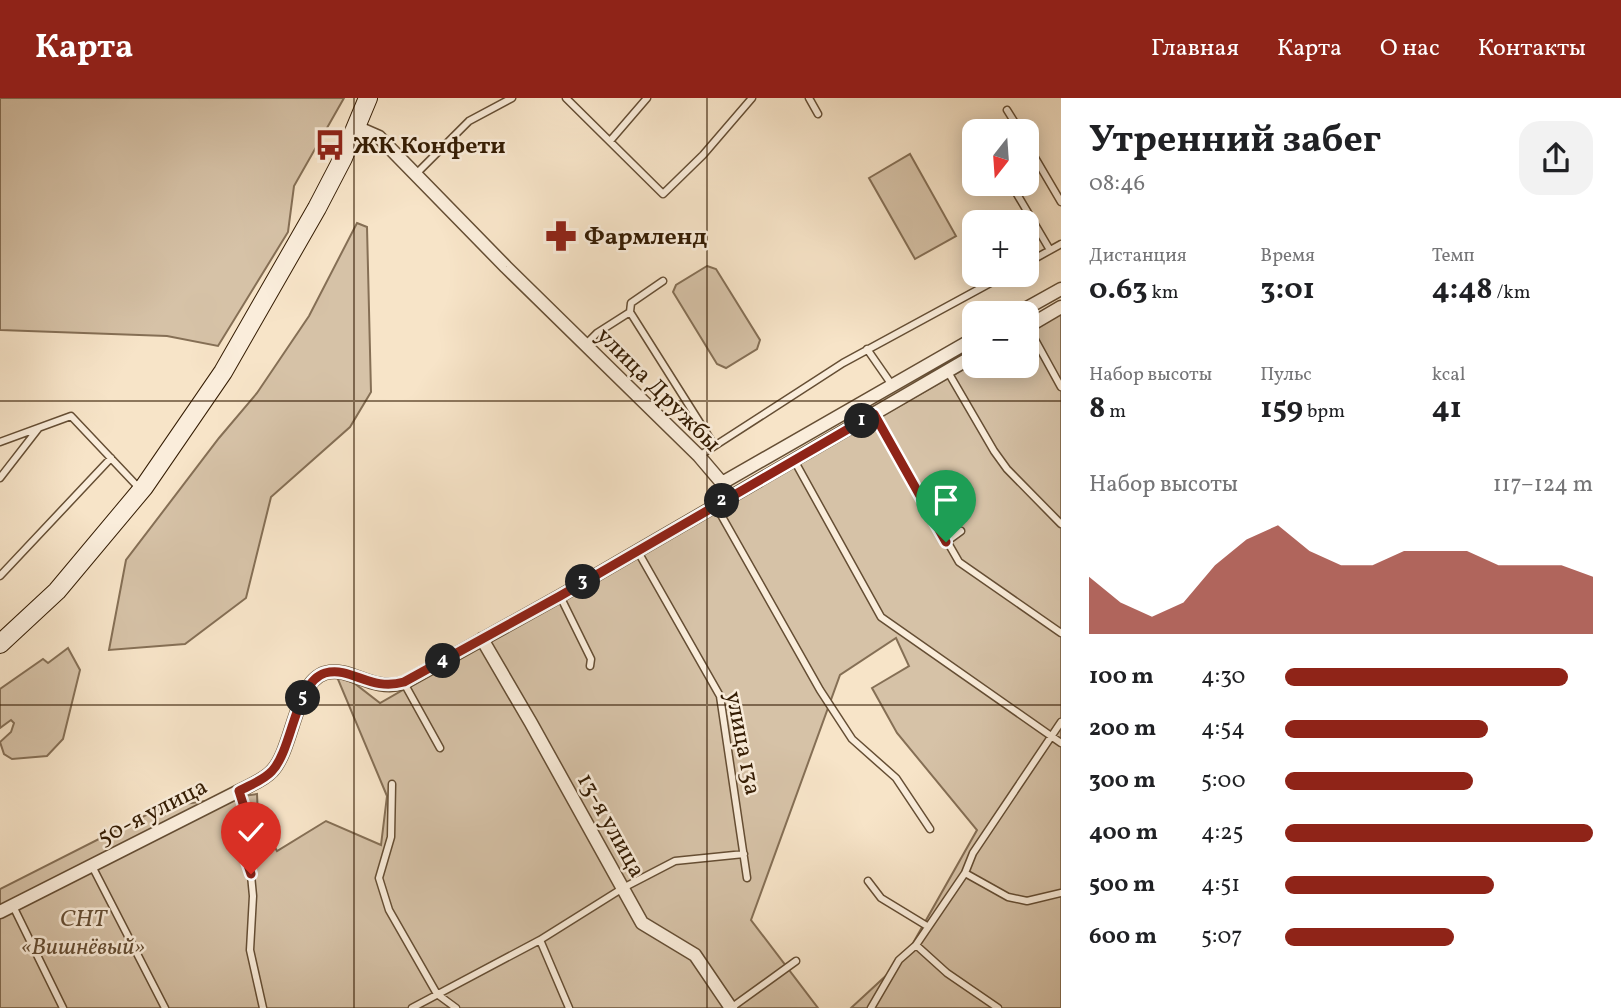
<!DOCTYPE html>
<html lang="ru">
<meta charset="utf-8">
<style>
:root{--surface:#fff;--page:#f2f2f2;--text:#202124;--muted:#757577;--accent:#8f2418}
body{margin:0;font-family:Vollkorn,serif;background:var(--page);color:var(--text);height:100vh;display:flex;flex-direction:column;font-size:26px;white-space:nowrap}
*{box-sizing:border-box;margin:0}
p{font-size:23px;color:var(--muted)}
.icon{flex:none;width:38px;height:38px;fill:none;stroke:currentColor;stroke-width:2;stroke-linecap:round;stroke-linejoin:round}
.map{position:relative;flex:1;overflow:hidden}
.drawer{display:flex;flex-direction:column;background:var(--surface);width:560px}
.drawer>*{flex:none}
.needle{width:46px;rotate:197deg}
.tools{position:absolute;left:962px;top:21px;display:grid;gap:14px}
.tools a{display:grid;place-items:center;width:77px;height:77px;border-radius:14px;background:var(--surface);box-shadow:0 4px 18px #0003;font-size:35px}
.pin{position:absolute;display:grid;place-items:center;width:60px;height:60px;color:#fff;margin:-72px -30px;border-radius:50% 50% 50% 0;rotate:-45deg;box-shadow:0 0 7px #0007}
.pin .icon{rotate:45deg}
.km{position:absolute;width:35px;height:35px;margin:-18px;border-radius:50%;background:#222;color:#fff;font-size:19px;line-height:35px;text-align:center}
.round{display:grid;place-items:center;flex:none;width:74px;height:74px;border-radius:21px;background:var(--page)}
.head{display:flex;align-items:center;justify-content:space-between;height:119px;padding:0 28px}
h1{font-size:38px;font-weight:700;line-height:52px}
.figures{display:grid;grid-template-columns:repeat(3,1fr);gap:10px;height:119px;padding:7px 28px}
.figures div{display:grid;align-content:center}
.figures b{font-size:30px;font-weight:700}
.figures small{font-size:19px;font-weight:400}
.figures p{font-size:19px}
.chart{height:196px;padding:14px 28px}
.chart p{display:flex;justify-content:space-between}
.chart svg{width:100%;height:126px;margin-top:7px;fill:var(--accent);opacity:.7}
ul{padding:0 28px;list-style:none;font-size:23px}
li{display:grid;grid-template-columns:112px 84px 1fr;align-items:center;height:52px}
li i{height:18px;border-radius:9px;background:var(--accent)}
header{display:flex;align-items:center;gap:42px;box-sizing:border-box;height:98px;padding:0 35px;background:var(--accent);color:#fff}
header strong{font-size:33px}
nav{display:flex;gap:38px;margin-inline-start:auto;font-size:24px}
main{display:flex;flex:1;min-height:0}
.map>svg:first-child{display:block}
.green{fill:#d6c2a7;stroke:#856f55;stroke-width:2}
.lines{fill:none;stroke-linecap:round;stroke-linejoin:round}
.lane-casing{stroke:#654e34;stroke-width:9}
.street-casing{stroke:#654e34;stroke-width:15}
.secondary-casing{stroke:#341c03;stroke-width:20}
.lane{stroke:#faeddb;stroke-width:6}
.street{stroke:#faeddb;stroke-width:12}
.secondary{stroke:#faeddb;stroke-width:18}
.route-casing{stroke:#fff;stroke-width:14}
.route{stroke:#8f2418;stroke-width:9}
.grid{fill:none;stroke:#341c03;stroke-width:2;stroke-opacity:0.55}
.labels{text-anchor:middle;stroke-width:5;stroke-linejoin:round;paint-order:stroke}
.poi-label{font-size:24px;font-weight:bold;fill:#341c03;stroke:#faeddb;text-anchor:start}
.street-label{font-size:24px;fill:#341c03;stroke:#faeddb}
.park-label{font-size:24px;font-style:italic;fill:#654e34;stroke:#faeddb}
</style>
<header>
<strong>Карта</strong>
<nav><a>Главная</a><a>Карта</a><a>О нас</a><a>Контакты</a></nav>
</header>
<main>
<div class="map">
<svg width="1061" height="910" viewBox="0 0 1061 910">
<rect width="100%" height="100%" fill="#f7e4c8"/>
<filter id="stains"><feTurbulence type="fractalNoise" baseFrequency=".00286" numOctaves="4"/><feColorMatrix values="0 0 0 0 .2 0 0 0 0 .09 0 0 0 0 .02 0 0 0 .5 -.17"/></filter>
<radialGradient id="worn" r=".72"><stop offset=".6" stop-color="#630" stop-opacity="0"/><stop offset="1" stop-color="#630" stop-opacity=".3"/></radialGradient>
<!-- green -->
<path class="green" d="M0,0H344L294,88L288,134L218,248L167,238L0,232Z
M910,56L956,138L915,161L869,80Z
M357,125L367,129L371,294L350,329L271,399L246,500L185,546L109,552L126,462L219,340L257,295L309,218Z
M707,168L716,171L760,242L757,251L726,270L717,266L673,194L676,187Z
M1061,216V910H851L904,861L977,732L897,635L872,590L909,568L896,540L840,577L751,822L818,910H0V791L162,709L257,696L258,719L277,753L326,723L381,747L387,698L337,579L354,585L380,605L975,265V268H1027V235Z
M68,550L80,572L63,641L47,658L12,661L4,656L0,644L11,634L14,625L11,622L0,630V591L43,561L48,565Z"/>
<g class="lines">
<defs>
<path id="lane" d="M566,0L663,96L703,57L752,0
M809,0L818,16
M1007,12L1020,33
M977,27L981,33
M610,43L647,0
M1027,46L1061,104
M416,76L469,23L512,0
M1011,86L1050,152
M1027,165L1061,146
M630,214L714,347
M1028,229L1061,289
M586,246L597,235L630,214L631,205L663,183
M867,251L892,287
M948,274L994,353L1007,371L1061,426
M874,316L959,464L1061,535
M0,344L71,318L140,391
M699,358L843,265L1005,177
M794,362L881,519L1061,645
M0,380L38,331
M716,408L820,592L852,641L896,680L930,731
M946,444L961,433
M637,452L720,598L747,780
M0,478L111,360
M560,498L591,561L590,568
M404,585L440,650
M392,686L391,739L379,780L389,812L437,896L456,910
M239,693L247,728V764L251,777L253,798L250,852L263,910
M92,768L165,910
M965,775L1008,799L1027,803L1061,795
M868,783L881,800L927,828
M13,808L63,910
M540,842L569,910
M916,847L947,875L998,910
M412,910L540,842L623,790L675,763L744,756
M731,910L796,863
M871,910L899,862L916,847L965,775L973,755L1061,624"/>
<path id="street" d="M356,29L379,39L506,169L699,358L722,385L975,240
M1018,215L1061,191
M1027,229L1061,209
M482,541L531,625L642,825L695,857L731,910
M0,814L239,693C250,687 264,682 272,673C293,651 295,584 325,575C352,568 370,594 404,585L560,498L975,257"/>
<path id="secondary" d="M0,546L57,493L144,389L223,274L317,110L343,60L368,0"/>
</defs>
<!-- lane casing -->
<use href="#lane" class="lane-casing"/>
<!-- street casing -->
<use href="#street" class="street-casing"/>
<!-- secondary casing -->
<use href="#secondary" class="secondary-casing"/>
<!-- lane -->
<use href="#lane" class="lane"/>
<!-- street -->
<use href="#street" class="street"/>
<!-- secondary -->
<use href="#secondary" class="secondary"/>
</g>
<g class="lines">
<defs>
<path id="route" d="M251,776L247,764L245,712L239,693C250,687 264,682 272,673C293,651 295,584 325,575C352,568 370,594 404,584L560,498L874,316L946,444"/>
</defs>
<!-- route casing -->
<use href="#route" class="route-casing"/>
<!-- route -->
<use href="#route" class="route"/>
</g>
<!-- grid -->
<path class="grid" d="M354,0V910M707,0V910M0,303H1061M0,607H1061"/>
<!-- icons -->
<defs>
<symbol id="bus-bare" viewBox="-9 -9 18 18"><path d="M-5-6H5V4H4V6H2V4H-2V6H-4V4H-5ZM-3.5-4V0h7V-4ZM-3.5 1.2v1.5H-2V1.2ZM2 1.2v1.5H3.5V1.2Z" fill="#8f2418" stroke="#faeddb" stroke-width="2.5" paint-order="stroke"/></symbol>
<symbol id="pharmacy-bare" viewBox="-9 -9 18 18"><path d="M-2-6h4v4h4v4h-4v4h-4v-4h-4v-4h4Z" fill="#8f2418" stroke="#faeddb" stroke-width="2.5" paint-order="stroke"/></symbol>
</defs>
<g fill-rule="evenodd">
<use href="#bus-bare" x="308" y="25" width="44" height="44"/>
<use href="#pharmacy-bare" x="539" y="116" width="44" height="44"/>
</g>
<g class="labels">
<!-- poi labels -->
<g class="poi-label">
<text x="353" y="55">ЖК Конфети</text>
<text x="584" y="146">Фармленд</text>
</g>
<!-- street labels -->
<g class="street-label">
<text transform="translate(659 291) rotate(45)" y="8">улица Дружбы</text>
<text transform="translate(744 645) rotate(79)" y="8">улица 13а</text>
<text transform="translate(152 713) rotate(-27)" y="8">50-я улица</text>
<text transform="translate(612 727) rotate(61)" y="8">13-я улица</text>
</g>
<!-- park labels -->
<g class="park-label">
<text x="83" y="828">СНТ<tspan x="83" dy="28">«Вишнёвый»</tspan></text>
</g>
</g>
<rect width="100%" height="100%" filter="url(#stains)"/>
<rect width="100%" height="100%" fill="url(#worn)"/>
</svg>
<div class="tools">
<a><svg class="needle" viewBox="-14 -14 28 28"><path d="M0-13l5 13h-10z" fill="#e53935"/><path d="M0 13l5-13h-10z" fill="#757577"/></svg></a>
<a>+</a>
<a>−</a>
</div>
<div class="pin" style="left:946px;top:444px;background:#1e9e55"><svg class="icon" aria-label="arrive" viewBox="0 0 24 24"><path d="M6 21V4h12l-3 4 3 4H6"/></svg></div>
<div class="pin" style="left:251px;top:776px;background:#d93025"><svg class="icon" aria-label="check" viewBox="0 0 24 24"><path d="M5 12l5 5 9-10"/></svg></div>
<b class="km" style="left:862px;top:323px">1</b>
<b class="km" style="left:722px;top:403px">2</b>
<b class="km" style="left:583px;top:484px">3</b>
<b class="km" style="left:443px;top:563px">4</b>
<b class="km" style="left:303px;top:600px">5</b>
</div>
<section class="drawer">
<div class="head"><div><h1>Утренний забег</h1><p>08:46</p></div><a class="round"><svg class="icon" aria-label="share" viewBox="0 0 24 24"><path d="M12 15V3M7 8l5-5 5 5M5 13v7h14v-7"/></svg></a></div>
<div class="figures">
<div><p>Дистанция</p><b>0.63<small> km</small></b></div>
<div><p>Время</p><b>3:01</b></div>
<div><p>Темп</p><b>4:48<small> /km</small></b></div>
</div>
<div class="figures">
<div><p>Набор высоты</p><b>8<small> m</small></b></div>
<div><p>Пульс</p><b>159<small> bpm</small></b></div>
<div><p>kcal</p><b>41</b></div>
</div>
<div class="chart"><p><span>Набор высоты</span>117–124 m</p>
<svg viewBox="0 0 160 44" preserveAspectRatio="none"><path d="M0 44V24L10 33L20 38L30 33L40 20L50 11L60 6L70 15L80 20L90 20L100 15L110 15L120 15L130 20L140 20L150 20L160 24V44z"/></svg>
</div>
<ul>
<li><b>100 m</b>4:30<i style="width:92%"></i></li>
<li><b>200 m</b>4:54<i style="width:66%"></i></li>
<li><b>300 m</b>5:00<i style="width:61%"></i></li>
<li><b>400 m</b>4:25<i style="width:100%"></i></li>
<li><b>500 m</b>4:51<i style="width:68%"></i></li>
<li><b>600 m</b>5:07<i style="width:55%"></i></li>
</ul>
</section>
</main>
